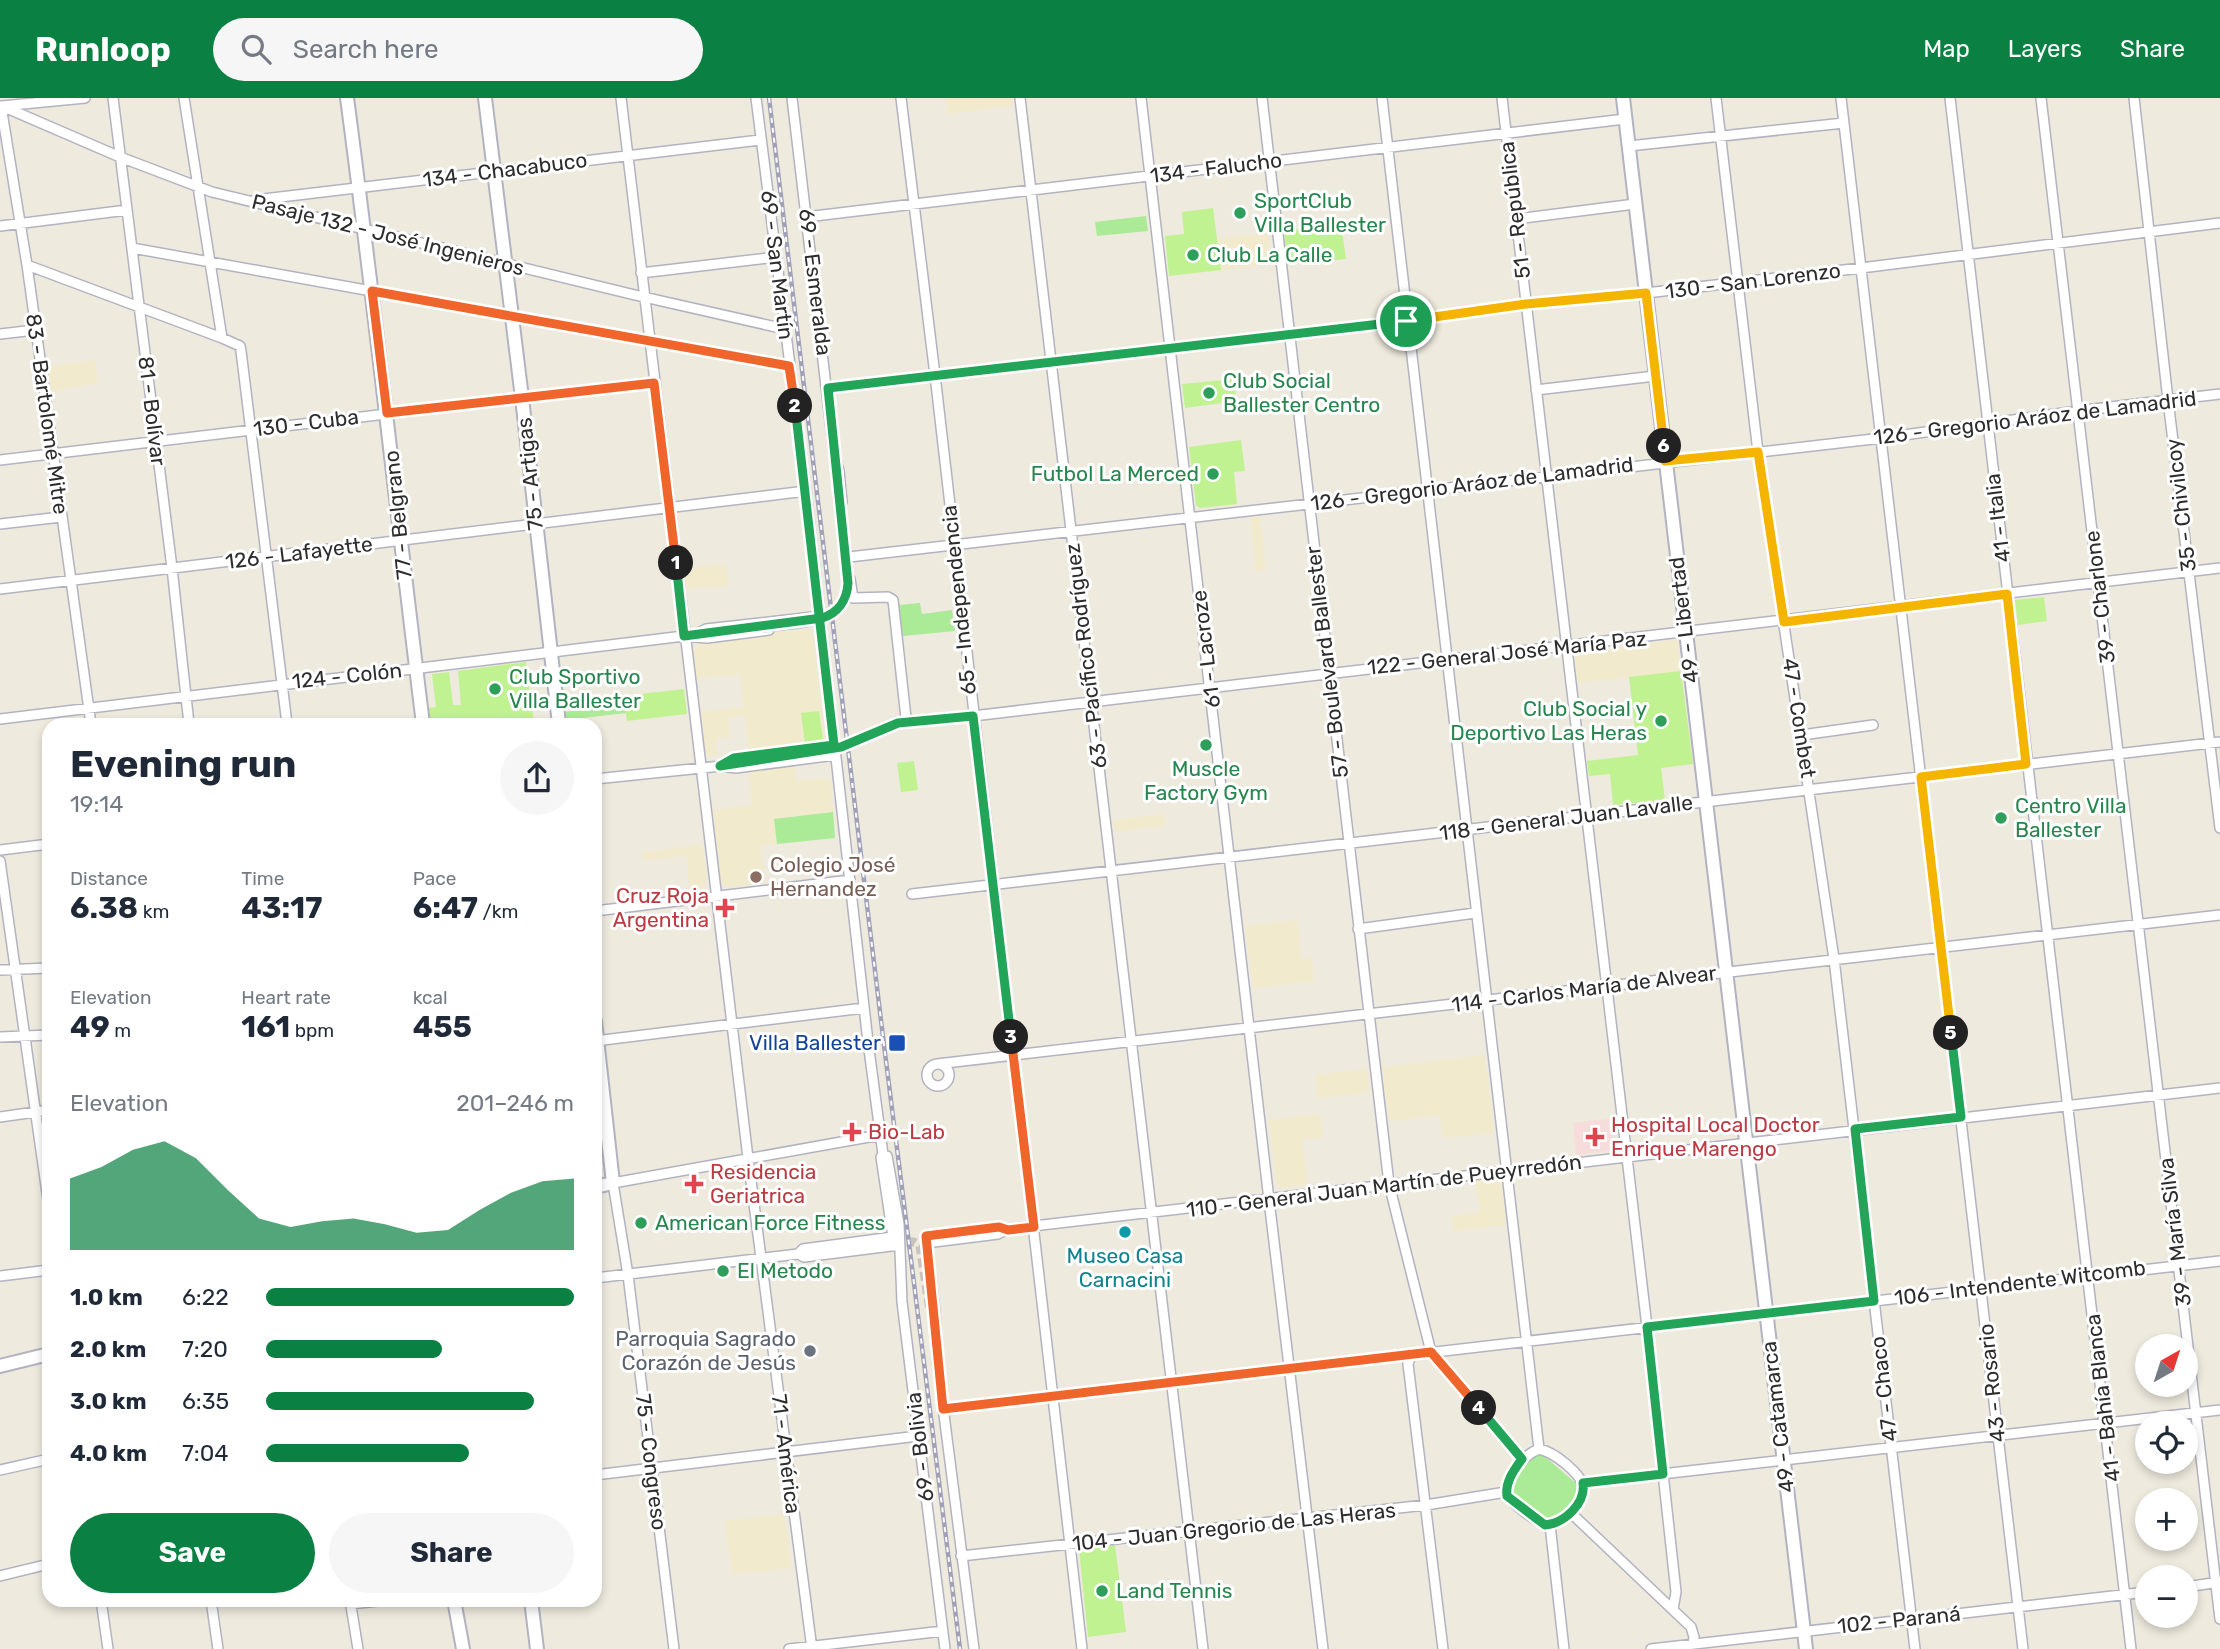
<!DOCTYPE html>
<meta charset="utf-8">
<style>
:root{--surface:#fff;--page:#f6f6f7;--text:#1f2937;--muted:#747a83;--accent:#0b8043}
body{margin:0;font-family:Rubik,sans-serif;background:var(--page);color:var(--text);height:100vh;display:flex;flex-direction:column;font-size:26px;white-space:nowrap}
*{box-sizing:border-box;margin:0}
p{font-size:23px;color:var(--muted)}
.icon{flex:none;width:38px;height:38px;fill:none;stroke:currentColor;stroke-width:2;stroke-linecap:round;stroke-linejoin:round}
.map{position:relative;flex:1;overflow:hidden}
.sheet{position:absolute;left:42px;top:620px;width:560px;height:889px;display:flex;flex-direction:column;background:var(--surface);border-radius:21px;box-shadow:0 4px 10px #0003}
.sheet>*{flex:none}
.needle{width:46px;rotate:39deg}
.buttons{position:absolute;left:2135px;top:1236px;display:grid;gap:14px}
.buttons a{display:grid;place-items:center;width:63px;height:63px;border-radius:50%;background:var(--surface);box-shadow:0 4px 10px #0003;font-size:35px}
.pin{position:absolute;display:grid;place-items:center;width:60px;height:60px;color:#fff;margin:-30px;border:4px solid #fff;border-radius:50%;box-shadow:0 2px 7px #0007}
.km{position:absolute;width:35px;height:35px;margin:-18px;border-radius:50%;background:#222;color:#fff;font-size:19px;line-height:35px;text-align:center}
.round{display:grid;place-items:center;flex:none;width:74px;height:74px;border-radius:37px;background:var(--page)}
.headline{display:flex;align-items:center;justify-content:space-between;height:119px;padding:0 28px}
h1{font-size:38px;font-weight:700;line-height:52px}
.metrics{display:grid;grid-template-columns:repeat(3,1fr);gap:10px;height:119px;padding:7px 28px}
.metrics div{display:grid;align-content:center}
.metrics b{font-size:30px;font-weight:700}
.metrics small{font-size:19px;font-weight:400}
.metrics p{font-size:19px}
.chart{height:196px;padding:14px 28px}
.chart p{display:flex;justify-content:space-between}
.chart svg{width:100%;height:126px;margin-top:7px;fill:var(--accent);opacity:.7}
.cta{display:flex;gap:14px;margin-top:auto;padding:14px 28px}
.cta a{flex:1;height:80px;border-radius:42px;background:var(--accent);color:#fff;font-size:28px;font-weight:700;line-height:80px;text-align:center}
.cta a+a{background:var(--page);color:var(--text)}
ul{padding:0 28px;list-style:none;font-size:23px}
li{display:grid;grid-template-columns:112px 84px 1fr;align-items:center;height:52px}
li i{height:18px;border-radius:9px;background:var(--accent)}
header{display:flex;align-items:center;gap:42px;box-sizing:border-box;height:98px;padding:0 35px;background:var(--accent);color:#fff}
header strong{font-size:33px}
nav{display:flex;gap:38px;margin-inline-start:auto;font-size:24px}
.search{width:490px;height:63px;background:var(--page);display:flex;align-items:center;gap:18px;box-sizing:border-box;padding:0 24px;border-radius:38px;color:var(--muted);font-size:26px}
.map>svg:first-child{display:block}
.education{fill:#f2eacd}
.medical{fill:#f6dddb}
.green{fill:#abea96}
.pitch{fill:#c0f291}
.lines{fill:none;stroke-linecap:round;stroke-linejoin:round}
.street-tunnel{stroke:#c8c4bb;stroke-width:9;stroke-dasharray:9 4.5;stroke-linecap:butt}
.street-casing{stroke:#b2b3c1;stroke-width:12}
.secondary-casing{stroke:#b2b3c1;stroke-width:16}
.street{stroke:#fff;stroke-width:9}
.secondary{stroke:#fff;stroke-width:12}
.rail-casing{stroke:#a0a1b9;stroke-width:4.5}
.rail{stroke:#fff;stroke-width:2;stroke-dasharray:5;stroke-linecap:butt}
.street-bridge-casing{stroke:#b2b3c1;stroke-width:12;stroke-linecap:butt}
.street-bridge{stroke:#fff;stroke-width:9}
.split-1-casing{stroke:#fff;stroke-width:14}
.split-2-casing{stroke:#fff;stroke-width:14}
.split-3-casing{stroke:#fff;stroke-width:14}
.split-4-casing{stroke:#fff;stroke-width:14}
.split-5-casing{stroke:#fff;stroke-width:14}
.split-6-casing{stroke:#fff;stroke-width:14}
.split-7-casing{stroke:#fff;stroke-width:14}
.split-1{stroke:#22a559;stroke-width:9}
.split-2{stroke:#f0652b;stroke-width:9}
.split-3{stroke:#22a559;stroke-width:9}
.split-4{stroke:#f0652b;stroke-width:9}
.split-5{stroke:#22a559;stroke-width:9}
.split-6{stroke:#f5b400;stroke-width:9}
.split-7{stroke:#f5b400;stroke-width:9}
.leisure-dot{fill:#2e9e5b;stroke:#fff;stroke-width:2.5}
.education-dot{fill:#8d6e63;stroke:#fff;stroke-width:2.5}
.health-dot{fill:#e0444e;stroke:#fff;stroke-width:2.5}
.transit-dot{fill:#1a4fb4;stroke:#fff;stroke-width:2.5}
.culture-dot{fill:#0f9aa8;stroke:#fff;stroke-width:2.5}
.worship-dot{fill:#6b7280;stroke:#fff;stroke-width:2.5}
.labels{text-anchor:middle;stroke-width:6;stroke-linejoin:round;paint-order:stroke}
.street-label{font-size:21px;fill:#2d2d2d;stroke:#fff}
.leisure-label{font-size:21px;fill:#27864d;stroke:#fff;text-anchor:start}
.education-label{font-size:21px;fill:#785e54;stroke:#fff;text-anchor:start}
.health-label{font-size:21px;fill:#be3a42;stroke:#fff;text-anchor:start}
.transit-label{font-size:21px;fill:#164399;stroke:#fff;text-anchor:end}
.culture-label{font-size:21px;fill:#0d838f;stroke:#fff}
.worship-label{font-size:21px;fill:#5b616d;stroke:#fff;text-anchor:end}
</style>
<header>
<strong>Runloop</strong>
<div class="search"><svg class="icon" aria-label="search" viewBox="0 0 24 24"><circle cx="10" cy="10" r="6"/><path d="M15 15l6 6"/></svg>Search here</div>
<nav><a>Map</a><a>Layers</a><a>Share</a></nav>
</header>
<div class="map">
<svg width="2220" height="1551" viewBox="0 0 2220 1551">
<rect width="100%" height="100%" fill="#efeade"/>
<!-- education -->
<path class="education" d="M946,0H1012L1013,8L947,16Z
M1268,135L1272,166L1221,172L1217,141Z
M95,262L98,285L51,293L47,269Z
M1260,419L1266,473L1256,474L1250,420Z
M725,466L729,488L685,491L682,470Z
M808,531L813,536L825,641L822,644L749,653L745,618L728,619L730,639L715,641L717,657L709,658L706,655L701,614L744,609L740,576L697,581L693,552L701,544Z
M1677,542L1681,573L1578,585L1575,557L1577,554Z
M794,666L796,683L830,680L833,714L774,721L777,746L760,748L765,785L727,789L721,784L713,712L752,707L748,671Z
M1164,716L1165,728L1114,734L1113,722Z
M702,747L707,783L699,793L690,794L686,758L643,763L642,754Z
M1297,822L1301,860H1312L1314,883L1253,890L1245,828Z
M1485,957L1494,1035L1443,1040L1440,1017L1389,1023L1382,969Z
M1367,971L1369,994L1318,1000L1315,977Z
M1320,1016L1323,1039L1302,1041L1308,1087L1280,1090L1277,1088L1269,1022Z
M1498,1079L1501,1082L1506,1127L1454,1133L1452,1118L1480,1114L1475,1082Z
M784,1416L791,1470L732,1476L725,1423Z"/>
<!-- medical -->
<path class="medical" d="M1614,1020L1618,1052L1576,1057L1573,1025Z"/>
<!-- green -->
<path class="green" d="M1146,118L1148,133L1097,138L1095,124Z
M920,505L922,516L952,512L955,533L903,538L899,507Z
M624,606L626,615L565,622L564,614Z
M833,714L835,740L777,746L774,721Z
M1539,1357L1544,1358L1578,1387C1577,1405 1565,1417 1548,1422L1543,1420L1512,1394C1513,1376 1523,1363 1539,1357Z"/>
<!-- pitch -->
<path class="pitch" d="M1213,110L1221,172L1169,178L1165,138L1184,136L1182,114Z
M1341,126L1346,161L1288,167L1284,133Z
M1234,281L1236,303L1185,310L1182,286Z
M1241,342L1245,373L1234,374L1237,406L1200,410L1196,407L1189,349Z
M2044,499L2047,523L2018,527L2015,502Z
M526,564L534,626H430L428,610L436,609L432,576L449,574L453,607H461L458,573Z
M1681,573L1693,666L1661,670L1665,702L1613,707L1610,676L1589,678L1587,663L1638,657L1629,579Z
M684,591L687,616L627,623L623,598Z
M819,613L823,642L805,645L801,615Z
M914,663L918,692L901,694L897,665Z
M1115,1447L1126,1534L1088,1539L1079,1451Z"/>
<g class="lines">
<!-- street-tunnel -->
<path class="street-tunnel" d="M893,1144H914L920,1148L930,1213"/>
<defs>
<path id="street" d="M113,0L172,470L189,626
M184,0L222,240L240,248L241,253L287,626
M621,0L748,1060L812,1551
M756,0L806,393L868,944L884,1064
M792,0L834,356L839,373L842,404
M901,0L935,277L1082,1551
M1020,0L1203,1551
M1141,0L1269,1102L1323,1551
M1262,0L1389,1086L1431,1254L1522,1361
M1382,0L1539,1351
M1502,0L1647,1229L1676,1494L1673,1511
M1716,0L1758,354L1834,861L1915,1551
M1841,0L2023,1551
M1950,0L2131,1551
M2041,0L2220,1521
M2134,0L2168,302L2220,730
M1,8L27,167L91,626
M2,8L120,59L212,94L635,197L785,231
M2,8L85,0
M1629,48L1844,25
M255,102L760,42
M806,119L1625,21
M1516,121L1635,106
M0,128L127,112
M132,150L789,268
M27,167L222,240
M641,175L776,159
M0,236L35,232
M828,290L1406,223L1526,206L1646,195L1861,170L2220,125
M1536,292L1655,278
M0,362L654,284
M0,426L61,419
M849,459L1882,340L2077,313L2220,296
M850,481L853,500L888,499L893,502L906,620
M0,491L806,393
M694,537L706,531L813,519
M0,621L684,538L707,540L769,532
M898,624L973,618C1388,568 1804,520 2220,470
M1802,637L1873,627
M721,668L734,660L783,654
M595,681L721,668L736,670L835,657
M0,752L49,746
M0,763L49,1109
M912,796L2220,644
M595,813L850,782
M1358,831L1475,815
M0,872L49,870
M0,939L49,937
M595,943L864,910
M927 977a11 11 0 1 1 22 0a11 11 0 1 1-22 0Z
M937,966L2220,817
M0,1019L49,1012
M887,1058L899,1126L902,1204L945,1551
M926,1145L998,1136L1008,1131
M798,1156L804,1159L899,1147
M0,1178L49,1172
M595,1180L798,1156L803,1151L893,1139L881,1059
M1411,1257L1408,1266L1443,1551
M943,1311L2220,1163
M1539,1351C1554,1354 1581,1375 1584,1390C1579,1409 1568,1420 1550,1427C1536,1425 1512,1406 1506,1394C1511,1374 1520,1359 1539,1351Z
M0,1372L49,1361
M595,1377L918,1338
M1583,1385L2220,1312
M1571,1415L1691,1529L1694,1539L1693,1546
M1550,1427L1564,1551
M961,1458L1426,1407L1506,1394
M0,1478L49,1466
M2186,1489L2219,1484
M101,1502L108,1551
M211,1502L218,1551
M350,1502L358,1551
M351,1506L387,1502
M674,1551L628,1177L613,1085L880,1037
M789,1551L943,1533
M974,1551L937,1262L935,1215L926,1138L999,1129L1008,1131L2220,990
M1651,1551L2147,1494"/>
<path id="secondary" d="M347,0C375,209 397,418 423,626
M485,0L522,300L559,626
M1623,0L1806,1551
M595,923L613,1085L595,1089
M0,1268L49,1256
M454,1502L463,1551
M531,1502L537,1551"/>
</defs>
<!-- street casing -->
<use href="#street" class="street-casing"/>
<!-- secondary casing -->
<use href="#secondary" class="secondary-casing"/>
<!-- street -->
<use href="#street" class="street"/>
<!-- secondary -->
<use href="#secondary" class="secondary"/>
<defs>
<path id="rail" d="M769,0L884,947L960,1551"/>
</defs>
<!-- rail casing -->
<use href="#rail" class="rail-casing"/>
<!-- rail -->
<use href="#rail" class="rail"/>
<defs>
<path id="street-bridge" d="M762,529C794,524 846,528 848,485L838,396
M774,659L841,649L898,624"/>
</defs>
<!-- street-bridge casing -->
<use href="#street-bridge" class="street-bridge-casing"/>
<!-- street-bridge -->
<use href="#street-bridge" class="street-bridge"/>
</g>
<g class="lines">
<defs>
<path id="split-1" d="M676,465L684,538L822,520C838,515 847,502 848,485L828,290L1406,223"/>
<path id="split-2" d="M676,465L654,285L387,315L372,193L789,268L795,308"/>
<path id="split-3" d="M795,308L834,647L734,660L720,668L841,649L898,625L973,618L1011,939"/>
<path id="split-4" d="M1011,939L1034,1129L1008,1132L999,1129L926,1138L943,1311L1431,1254L1479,1310"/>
<path id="split-5" d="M1479,1310L1522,1361C1514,1372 1505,1384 1507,1398L1545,1427C1565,1425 1586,1405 1583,1385L1663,1376L1647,1229L1874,1203L1855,1031L1961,1019L1951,935"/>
<path id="split-6" d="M1664,348L1665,363L1758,354L1784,524L2007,496L2026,666L1921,679L1951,935"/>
<path id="split-7" d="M1406,223L1526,206L1646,195L1664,348"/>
</defs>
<!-- split-1 casing -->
<use href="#split-1" class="split-1-casing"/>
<!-- split-2 casing -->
<use href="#split-2" class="split-2-casing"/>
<!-- split-3 casing -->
<use href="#split-3" class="split-3-casing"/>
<!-- split-4 casing -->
<use href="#split-4" class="split-4-casing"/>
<!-- split-5 casing -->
<use href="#split-5" class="split-5-casing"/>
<!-- split-6 casing -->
<use href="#split-6" class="split-6-casing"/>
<!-- split-7 casing -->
<use href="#split-7" class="split-7-casing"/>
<!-- split-1 -->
<use href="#split-1" class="split-1"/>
<!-- split-2 -->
<use href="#split-2" class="split-2"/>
<!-- split-3 -->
<use href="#split-3" class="split-3"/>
<!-- split-4 -->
<use href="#split-4" class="split-4"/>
<!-- split-5 -->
<use href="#split-5" class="split-5"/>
<!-- split-6 -->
<use href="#split-6" class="split-6"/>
<!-- split-7 -->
<use href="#split-7" class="split-7"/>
</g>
<!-- markers -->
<g class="leisure-dot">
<circle cx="1240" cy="115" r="7"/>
<circle cx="1193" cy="157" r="7"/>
<circle cx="1209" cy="295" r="7"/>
<circle cx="1213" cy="376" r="7"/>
<circle cx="495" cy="591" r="7"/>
<circle cx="1661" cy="623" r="7"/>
<circle cx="1206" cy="647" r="7"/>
<circle cx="2001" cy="720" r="7"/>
<circle cx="641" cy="1125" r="7"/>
<circle cx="723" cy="1173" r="7"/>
<circle cx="1102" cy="1493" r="7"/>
</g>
<circle class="education-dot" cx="756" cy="779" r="7"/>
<g class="health-dot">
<path d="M721.5 799.5h7v7h7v7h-7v7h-7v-7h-7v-7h7z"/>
<path d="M848.5 1023.5h7v7h7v7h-7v7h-7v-7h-7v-7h7z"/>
<path d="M1591.5 1028.5h7v7h7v7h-7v7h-7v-7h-7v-7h7z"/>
<path d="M690.5 1075.5h7v7h7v7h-7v7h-7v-7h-7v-7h7z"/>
</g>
<rect class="transit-dot" x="888" y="936" width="18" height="18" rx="3.5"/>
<circle class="culture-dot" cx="1125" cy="1134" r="7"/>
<circle class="worship-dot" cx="810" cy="1253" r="7"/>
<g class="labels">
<!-- street labels -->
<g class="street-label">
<text transform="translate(1216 70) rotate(-7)" y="7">134 - Falucho</text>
<text transform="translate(505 72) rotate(-7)" y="7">134 - Chacabuco</text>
<text transform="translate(1515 112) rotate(-97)" y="7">51 - República</text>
<text transform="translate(388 137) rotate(14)" y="7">Pasaje 132 - José Ingenieros</text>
<text transform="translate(777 167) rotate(83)" y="7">69 - San Martín</text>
<text transform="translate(1753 183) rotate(-7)" y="7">130 - San Lorenzo</text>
<text transform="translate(815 184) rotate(83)" y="7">69 - Esmeralda</text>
<text transform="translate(152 313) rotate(83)" y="7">81 - Bolívar</text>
<text transform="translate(47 316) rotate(82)" y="7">83 - Bartolomé Mitre</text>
<text transform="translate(2035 320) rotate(-7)" y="7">126 - Gregorio Aráoz de Lamadrid</text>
<text transform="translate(306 325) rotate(-7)" y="7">130 - Cuba</text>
<text transform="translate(530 376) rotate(-96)" y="7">75 - Artigas</text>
<text transform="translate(1472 386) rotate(-7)" y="7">126 - Gregorio Aráoz de Lamadrid</text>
<text transform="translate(2181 407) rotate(-97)" y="7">35 - Chivilcoy</text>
<text transform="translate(398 417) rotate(-96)" y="7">77 - Belgrano</text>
<text transform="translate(1998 420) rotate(-97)" y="7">41 - Italia</text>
<text transform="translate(299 455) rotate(-7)" y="7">126 - Lafayette</text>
<text transform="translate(2100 499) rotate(-97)" y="7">39 - Charlone</text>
<text transform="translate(959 502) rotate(-96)" y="7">65 - Independencia</text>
<text transform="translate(1684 522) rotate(-97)" y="7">49 - Libertad</text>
<text transform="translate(1206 551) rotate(-97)" y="7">61 - Lacroze</text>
<text transform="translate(1507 555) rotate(-6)" y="7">122 - General José María Paz</text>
<text transform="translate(1086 558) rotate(-97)" y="7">63 - Pacífico Rodríguez</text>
<text transform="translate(1327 564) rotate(-97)" y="7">57 - Boulevard Ballester</text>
<text transform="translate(347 578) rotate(-6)" y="7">124 - Colón</text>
<text transform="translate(1799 620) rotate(81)" y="7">47 - Combet</text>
<text transform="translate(1566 720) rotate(-7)" y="7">118 - General Juan Lavalle</text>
<text transform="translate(1584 891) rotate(-7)" y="7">114 - Carlos María de Alvear</text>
<text transform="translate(1384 1088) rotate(-7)" y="7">110 - General Juan Martín de Pueyrredón</text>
<text transform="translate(2175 1134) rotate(-97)" y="7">39 - María Silva</text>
<text transform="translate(2020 1185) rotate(-7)" y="7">106 - Intendente Witcomb</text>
<text transform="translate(1992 1285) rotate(-96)" y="7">43 - Rosario</text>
<text transform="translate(1884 1291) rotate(-97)" y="7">47 - Chaco</text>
<text transform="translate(2103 1300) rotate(-97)" y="7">41 - Bahía Blanca</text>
<text transform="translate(1778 1319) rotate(-97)" y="7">49 - Catamarca</text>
<text transform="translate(920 1349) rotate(-97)" y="7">69 - Bolivia</text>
<text transform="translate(786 1356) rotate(83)" y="7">71 - América</text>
<text transform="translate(651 1364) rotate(83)" y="7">75 - Congreso</text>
<text transform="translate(1234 1429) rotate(-6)" y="7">104 - Juan Gregorio de Las Heras</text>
<text transform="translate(1899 1522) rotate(-6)" y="7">102 - Paraná</text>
</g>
<!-- leisure labels -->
<g class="leisure-label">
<text x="1254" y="110">SportClub<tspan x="1254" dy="24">Villa Ballester</tspan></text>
<text x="1207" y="164">Club La Calle</text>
<text x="1223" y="290">Club Social<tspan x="1223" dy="24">Ballester Centro</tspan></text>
<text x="1199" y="383" text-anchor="end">Futbol La Merced</text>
<text x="509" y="586">Club Sportivo<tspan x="509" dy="24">Villa Ballester</tspan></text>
<text x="1647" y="618" text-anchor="end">Club Social y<tspan x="1647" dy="24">Deportivo Las Heras</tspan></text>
<text x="1206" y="678" text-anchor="middle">Muscle<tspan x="1206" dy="24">Factory Gym</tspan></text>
<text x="2015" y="715">Centro Villa<tspan x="2015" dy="24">Ballester</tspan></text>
<text x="655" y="1132">American Force Fitness</text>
<text x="737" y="1180">El Metodo</text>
<text x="1116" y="1500">Land Tennis</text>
</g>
<!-- education labels -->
<g class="education-label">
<text x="770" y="774">Colegio José<tspan x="770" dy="24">Hernandez</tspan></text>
</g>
<!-- health labels -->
<g class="health-label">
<text x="709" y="805" text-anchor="end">Cruz Roja<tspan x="709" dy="24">Argentina</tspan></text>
<text x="1611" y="1034">Hospital Local Doctor<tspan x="1611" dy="24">Enrique Marengo</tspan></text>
<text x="868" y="1041">Bio-Lab</text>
<text x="710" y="1081">Residencia<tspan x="710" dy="24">Geriatrica</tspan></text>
</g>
<!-- transit labels -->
<g class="transit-label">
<text x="881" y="952">Villa Ballester</text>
</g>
<!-- culture labels -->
<g class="culture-label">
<text x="1125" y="1165">Museo Casa<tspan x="1125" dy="24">Carnacini</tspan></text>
</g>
<!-- worship labels -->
<g class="worship-label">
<text x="796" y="1248">Parroquia Sagrado<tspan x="796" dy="24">Corazón de Jesús</tspan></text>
</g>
</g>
</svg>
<div class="buttons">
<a><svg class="needle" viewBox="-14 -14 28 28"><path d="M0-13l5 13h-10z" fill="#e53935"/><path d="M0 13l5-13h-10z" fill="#747a83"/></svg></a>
<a><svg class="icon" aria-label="locate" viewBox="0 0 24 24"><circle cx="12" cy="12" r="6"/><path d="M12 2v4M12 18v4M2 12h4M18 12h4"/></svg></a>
<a>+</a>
<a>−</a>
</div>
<div class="pin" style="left:1406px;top:223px;background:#1e9e55"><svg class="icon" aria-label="arrive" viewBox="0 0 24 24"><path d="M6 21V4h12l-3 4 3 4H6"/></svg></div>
<b class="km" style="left:676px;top:465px">1</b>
<b class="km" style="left:795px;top:308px">2</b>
<b class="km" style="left:1011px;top:939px">3</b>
<b class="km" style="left:1479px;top:1310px">4</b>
<b class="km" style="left:1951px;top:935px">5</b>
<b class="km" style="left:1664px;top:348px">6</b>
<section class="sheet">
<div class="headline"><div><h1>Evening run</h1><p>19:14</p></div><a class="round"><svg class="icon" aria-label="share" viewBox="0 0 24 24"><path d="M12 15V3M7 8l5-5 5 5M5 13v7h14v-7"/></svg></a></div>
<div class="metrics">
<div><p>Distance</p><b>6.38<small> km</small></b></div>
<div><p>Time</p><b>43:17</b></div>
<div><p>Pace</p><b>6:47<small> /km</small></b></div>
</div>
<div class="metrics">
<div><p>Elevation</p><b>49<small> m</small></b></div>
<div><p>Heart rate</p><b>161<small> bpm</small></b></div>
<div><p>kcal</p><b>455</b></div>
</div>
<div class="chart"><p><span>Elevation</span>201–246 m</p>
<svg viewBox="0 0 160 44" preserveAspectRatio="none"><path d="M0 44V19L10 15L20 9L30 6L40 12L50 23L60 33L70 36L80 34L90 33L100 35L110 38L120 37L130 30L140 24L150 20L160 19V44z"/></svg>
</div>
<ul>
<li><b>1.0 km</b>6:22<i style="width:100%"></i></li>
<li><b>2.0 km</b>7:20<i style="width:57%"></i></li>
<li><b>3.0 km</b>6:35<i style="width:87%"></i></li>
<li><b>4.0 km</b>7:04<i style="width:66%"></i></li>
</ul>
<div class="cta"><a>Save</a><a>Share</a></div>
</section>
</div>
